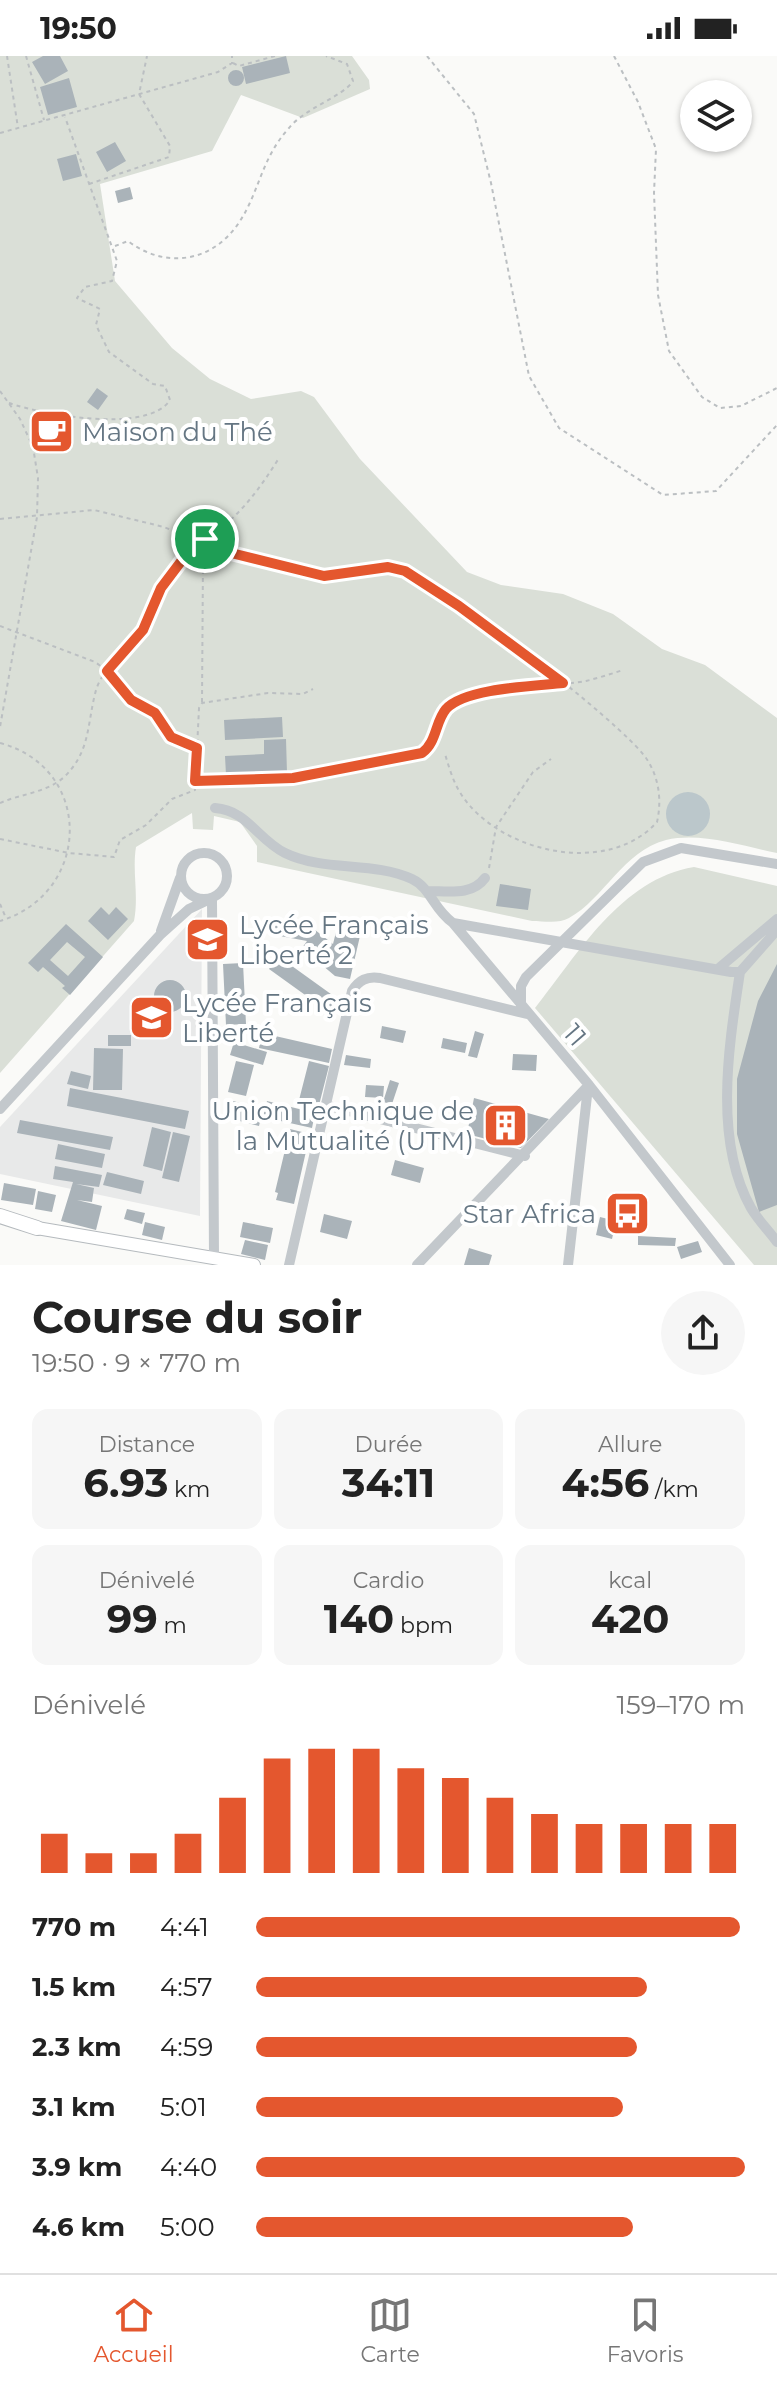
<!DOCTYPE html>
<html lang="fr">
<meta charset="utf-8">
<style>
:root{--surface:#fff;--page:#f6f6f6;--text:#222;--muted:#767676;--line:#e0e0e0;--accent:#e4572e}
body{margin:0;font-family:Montserrat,sans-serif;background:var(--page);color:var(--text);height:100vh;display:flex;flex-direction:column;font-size:30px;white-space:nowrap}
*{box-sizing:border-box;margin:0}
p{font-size:26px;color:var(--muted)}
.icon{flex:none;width:44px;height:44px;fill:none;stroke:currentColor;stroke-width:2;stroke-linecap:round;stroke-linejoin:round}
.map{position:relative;height:1209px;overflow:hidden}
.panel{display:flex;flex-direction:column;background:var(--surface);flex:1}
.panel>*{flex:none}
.fabs{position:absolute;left:680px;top:24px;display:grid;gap:16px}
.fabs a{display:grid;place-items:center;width:72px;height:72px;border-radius:50%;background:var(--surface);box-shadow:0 2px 6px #0004;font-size:40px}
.pin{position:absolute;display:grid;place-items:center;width:68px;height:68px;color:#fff;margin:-34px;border:4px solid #fff;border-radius:50%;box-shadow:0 2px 8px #0007}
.round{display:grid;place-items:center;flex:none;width:84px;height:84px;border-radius:42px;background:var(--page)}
.summary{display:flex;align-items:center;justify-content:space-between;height:136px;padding:0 32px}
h1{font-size:44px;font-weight:700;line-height:60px}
.metrics{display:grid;grid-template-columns:repeat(3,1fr);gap:12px;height:136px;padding:8px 32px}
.metrics div{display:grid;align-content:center;border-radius:16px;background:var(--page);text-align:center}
.metrics b{font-size:40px;font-weight:700}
.metrics small{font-size:22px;font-weight:400}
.metrics p{font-size:22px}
.chart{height:224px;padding:16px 32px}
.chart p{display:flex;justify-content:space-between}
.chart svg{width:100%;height:144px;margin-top:8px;stroke:var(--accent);stroke-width:6}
ul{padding:0 32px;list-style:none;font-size:26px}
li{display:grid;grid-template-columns:128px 96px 1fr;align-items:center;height:60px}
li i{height:20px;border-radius:10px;background:var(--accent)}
.status{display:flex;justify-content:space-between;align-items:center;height:56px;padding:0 40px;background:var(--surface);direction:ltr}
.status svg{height:22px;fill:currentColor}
.menu{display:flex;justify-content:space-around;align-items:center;height:112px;border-top:2px solid var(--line);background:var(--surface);font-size:22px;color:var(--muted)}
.menu a{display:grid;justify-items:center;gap:4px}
.menu .on{color:var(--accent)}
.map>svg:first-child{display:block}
.built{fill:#e8e9e9}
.green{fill:#dadfd7}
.water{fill:#bbc7cb}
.building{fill:#aab3b9;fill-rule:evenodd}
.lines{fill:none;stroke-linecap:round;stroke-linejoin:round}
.major-casing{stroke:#b5babe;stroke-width:14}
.highway-casing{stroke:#b4b9bd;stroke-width:16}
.path{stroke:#bbbfc2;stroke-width:2;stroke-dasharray:4 4;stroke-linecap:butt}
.minor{stroke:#c3c8cc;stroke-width:10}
.major{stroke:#fff;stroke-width:12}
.highway{stroke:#fff;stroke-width:14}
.route-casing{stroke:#fff;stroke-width:16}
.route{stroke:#e4572e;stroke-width:10}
.labels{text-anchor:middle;stroke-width:8;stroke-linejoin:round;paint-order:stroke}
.poi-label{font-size:26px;fill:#657683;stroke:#fff;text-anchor:start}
.street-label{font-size:26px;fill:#657683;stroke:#fff}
</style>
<div class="status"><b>19:50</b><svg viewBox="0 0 49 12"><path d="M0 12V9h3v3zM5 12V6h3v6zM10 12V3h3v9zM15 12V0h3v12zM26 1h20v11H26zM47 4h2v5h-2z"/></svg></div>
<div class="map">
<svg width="777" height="1209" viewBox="0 0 777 1209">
<rect width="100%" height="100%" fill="#fafaf8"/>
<!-- built -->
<path class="built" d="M202,853L200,1160L0,1118V1071Z"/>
<!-- green -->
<path class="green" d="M0,0H352L369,24L370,33L303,62L241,39L212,95L100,128L115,225L172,292L210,323L251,343L301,335L314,341L360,403L467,516L501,529L563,538L613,558L662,593L705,609L777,662V797C742,790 701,776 666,784C623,795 604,843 569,862C559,868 544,865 532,865L257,806V790L240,766L214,760L213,774L193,773L192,757L136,791C132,816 139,839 134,865L0,1017Z
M694,811L777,830V1209H754L535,952C578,898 621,823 694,811Z"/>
<!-- water -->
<path class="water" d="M666 758a22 22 0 1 1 44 0a22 22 0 1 1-44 0Z"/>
<!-- building -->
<path class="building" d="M43,0H60L68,15L45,28L32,6Z
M286,0L290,17L246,28L242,11Z
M228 22a8 8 0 1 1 16 0a8 8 0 1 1-16 0Z
M69,22L77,51L48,59L40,31Z
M115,86L126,105L107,116L96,96Z
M76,98L82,120L63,125L57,103Z
M130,131L133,143L118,147L115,135Z
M97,332L108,340L98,354L87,346Z
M282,661L283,681L225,684L224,664Z
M286,683L287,717L226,719L225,700L264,698V684Z
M500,828L531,833L528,854L496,850Z
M101,851L109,859L116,851L128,863L108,884L88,865Z
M282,865L310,870L333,888L336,876L360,880L350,923L335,920L302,892L307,885L280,880L270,872Z
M66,868L103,901L70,939L62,932L65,930L43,911L38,916L28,907ZM67,886L85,901L68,920L50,904Z
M278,900L342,946L333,959L269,913Z
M243,907L246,968L226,969L223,908Z
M777,908V1149L759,1156L737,1078V1023L758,945Z
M154 940a16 16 0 1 1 32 0a16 16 0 1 1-32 0Z
M136,962H148L149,980H136Z
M382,970L406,975L403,987L380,982Z
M475,975L484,978L477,1002L468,1000Z
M262,977L332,993L329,1007L259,992Z
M108,979H131V990H108Z
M443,982L467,987L465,997L441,992Z
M234,986L267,996L263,1009L230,999Z
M94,992L123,993L122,1034H93Z
M513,998L537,999L536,1015L512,1014Z
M346,999L371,1003L370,1012L344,1009Z
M236,1005L254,1009L246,1040L228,1036Z
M309,1005L329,1010L318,1053L298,1048Z
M71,1015L91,1020L88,1033L67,1028Z
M390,1024L399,1027L392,1048L383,1046Z
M366,1029L384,1030L383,1042L365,1041Z
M70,1032L189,1055L185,1073L67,1050Z
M474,1042L549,1063L521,1092L467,1078Z
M233,1045L263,1053L259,1070L228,1062Z
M267,1045L315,1057L312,1072L263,1061Z
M20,1064L113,1081L110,1094L17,1077Z
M152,1071L171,1076L162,1115L143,1110Z
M290,1073L310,1078L294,1148L276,1144L278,1137L275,1136Z
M173,1076L190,1080L179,1126L162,1122Z
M58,1088L105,1098L102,1112L55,1103Z
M395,1104L424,1112L420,1127L391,1119Z
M55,1110L102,1119L99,1131L76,1128L94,1132L92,1146L77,1144L102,1150L96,1174L61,1165L73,1126L53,1123Z
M107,1116L144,1125L141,1138L103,1129Z
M4,1127L36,1133L33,1149L1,1144Z
M38,1135L56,1139L52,1156L35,1153Z
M127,1153L145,1157L142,1168L124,1163Z
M324,1158L352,1165L347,1183L320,1176Z
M600,1161L616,1165L612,1183L596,1179Z
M145,1166L165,1171L162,1184L142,1179Z
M243,1166L273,1172L270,1187L240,1181Z
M638,1180L676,1182L675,1190L638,1189Z
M245,1184L268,1189L265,1204L241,1198Z
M698,1185L702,1196L681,1203L677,1191Z
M469,1192L492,1199L489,1209H464Z"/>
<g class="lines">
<defs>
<path id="major" d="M37,1172L254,1209"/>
<path id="highway" d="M0,1160L37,1172"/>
</defs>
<!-- major casing -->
<use href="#major" class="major-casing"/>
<!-- highway casing -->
<use href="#highway" class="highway-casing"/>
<!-- path -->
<path class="path" d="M7,0L18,72
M26,0L44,64
M427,0L474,58L491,127L529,320L559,372L663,439L716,435L777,369
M614,0L638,46L656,93L654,137L658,239L669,295L702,341L720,352L741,350L777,332
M233,7L239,10L275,0
M0,77L218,16L232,7V0
M89,128L169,101L170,90L139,38L147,0
M115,190L128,185C166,214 214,206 240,165C260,134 261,103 289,72C305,52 344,40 353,25L347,8L326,0
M0,335L20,363L33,391L38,422L37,461L0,671
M9,347C43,359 148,378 170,344L165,330L153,328L109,296L96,269L100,253L77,242L85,231L112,225L117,205L65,61
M0,463L94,454L164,471L194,484
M189 493a11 11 0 1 1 22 0a11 11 0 1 1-22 0Z
M205,483C237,464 259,434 279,402
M211,492C247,503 285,516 323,520C349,522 376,506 401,514C441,527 621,666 646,702C659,721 662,744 657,766C608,821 499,797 461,738C453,726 449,711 445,698
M0,570L95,606L113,619L131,644L155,657L171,681L197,692
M202,646L203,503
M0,687C94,712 92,837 0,865
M195,725L293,722L422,697C438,686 435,660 451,650C488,625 544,633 586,625C598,622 611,618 623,614
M0,747C20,738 45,737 63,722C90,697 87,670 95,638C100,615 121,600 135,584C160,557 158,526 190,495
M0,783L69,797L114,801L120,784L146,769L172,743L195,734L199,652L202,647L268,637L303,638L313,633
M489,812L496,771L533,716L551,703
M0,848L6,862"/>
<!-- minor -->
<path class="minor" d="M215,752C247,754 258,784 285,797C324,816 373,805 412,823C431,832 433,853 453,867L589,1029L730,1209
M181 820a23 23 0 1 1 46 0a23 23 0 1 1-46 0Z
M428,835C448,835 472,840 485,822
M453,867L731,916H740L777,874
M161,875L180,822
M719,912L777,863
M740,916C729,989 713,1084 751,1152C758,1164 769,1175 777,1186
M521,951V930L526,921L643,806L681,792L777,808
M325,1049L525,1100
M0,1053L160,879L189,853L212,842L214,1202
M289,1209L352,935C359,924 367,920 380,922L527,958
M417,1209L589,1029
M568,1209L588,1031"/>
<!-- major -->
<use href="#major" class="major"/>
<!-- highway -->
<use href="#highway" class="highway"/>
</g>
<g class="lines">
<defs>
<path id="route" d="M198,483L208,486L211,492L324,520L388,511L405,515L459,550L563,627C535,630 465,632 446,653C435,666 437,686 422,697L293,722L195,725L197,692L171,681L155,657L131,644L107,615L143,574L161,532Z"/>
</defs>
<!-- route casing -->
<use href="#route" class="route-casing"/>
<!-- route -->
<use href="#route" class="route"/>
</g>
<!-- icons -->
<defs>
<symbol id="cafe-square" viewBox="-11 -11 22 22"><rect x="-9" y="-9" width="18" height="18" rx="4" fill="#e4572e" stroke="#fff"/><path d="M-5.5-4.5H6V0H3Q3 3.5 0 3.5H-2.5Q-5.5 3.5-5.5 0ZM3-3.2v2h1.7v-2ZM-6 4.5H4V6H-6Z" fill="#fff"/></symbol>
<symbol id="school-square" viewBox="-11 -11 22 22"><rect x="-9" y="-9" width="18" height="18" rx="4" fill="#e4572e" stroke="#fff"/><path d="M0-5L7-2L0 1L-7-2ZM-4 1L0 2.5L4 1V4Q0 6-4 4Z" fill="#fff"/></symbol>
<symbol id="university-square" viewBox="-11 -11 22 22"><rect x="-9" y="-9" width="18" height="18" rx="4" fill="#e4572e" stroke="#fff"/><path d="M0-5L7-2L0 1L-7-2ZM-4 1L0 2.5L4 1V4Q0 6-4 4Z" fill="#fff"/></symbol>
<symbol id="building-square" viewBox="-11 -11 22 22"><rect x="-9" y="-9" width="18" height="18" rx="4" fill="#e4572e" stroke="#fff"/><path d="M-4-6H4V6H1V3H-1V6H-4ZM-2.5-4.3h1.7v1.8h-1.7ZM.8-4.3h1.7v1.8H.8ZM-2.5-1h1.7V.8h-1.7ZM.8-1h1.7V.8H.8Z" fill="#fff"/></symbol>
<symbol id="bus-square" viewBox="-11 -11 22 22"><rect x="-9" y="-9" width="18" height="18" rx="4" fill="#e4572e" stroke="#fff"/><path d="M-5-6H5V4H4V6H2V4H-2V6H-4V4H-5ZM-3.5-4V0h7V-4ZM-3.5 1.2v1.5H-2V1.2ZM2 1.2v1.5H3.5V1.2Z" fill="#fff"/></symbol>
</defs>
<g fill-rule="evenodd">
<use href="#cafe-square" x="26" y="350" width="51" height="51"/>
<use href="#school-square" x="182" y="858" width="51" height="51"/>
<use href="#university-square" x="126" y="936" width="51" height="51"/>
<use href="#building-square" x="480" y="1044" width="51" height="51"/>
<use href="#bus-square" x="602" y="1132" width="51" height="51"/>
</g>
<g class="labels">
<!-- poi labels -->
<g class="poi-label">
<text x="82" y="385">Maison du Thé</text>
<text x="239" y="878">Lycée Français<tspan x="239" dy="30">Liberté 2</tspan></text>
<text x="182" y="956">Lycée Français<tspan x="182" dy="30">Liberté</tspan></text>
<text x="474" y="1064" text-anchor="end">Union Technique de<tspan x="474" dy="30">la Mutualité (UTM)</tspan></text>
<text x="596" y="1167" text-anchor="end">Star Africa</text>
</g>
<!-- street labels -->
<g class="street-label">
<text transform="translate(575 979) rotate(49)" y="9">11</text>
</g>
</g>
</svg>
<div class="fabs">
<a><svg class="icon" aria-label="layers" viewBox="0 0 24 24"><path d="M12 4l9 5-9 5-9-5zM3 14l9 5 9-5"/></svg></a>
</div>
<div class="pin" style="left:205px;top:483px;background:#1e9e55"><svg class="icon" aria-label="arrive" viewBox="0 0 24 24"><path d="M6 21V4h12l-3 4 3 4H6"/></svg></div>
</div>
<section class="panel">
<div class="summary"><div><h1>Course du soir</h1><p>19:50 · 9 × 770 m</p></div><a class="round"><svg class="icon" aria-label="share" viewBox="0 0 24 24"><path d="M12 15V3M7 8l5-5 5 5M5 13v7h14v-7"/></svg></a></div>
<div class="metrics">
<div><p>Distance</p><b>6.93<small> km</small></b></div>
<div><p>Durée</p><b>34:11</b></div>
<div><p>Allure</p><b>4:56<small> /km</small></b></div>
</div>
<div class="metrics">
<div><p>Dénivelé</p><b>99<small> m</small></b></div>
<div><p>Cardio</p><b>140<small> bpm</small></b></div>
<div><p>kcal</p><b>420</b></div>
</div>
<div class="chart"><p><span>Dénivelé</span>159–170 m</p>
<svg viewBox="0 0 160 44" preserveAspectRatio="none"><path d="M5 44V32M15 44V38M25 44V38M35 44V32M45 44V21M55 44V9M65 44V6M75 44V6M85 44V12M95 44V15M105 44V21M115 44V26M125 44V29M135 44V29M145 44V29M155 44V29"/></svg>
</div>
<ul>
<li><b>770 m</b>4:41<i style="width:99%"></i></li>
<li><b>1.5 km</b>4:57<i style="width:80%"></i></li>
<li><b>2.3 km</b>4:59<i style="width:78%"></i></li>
<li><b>3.1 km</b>5:01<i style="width:75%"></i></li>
<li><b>3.9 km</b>4:40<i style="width:100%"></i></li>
<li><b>4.6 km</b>5:00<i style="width:77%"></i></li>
</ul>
</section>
<nav class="menu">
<a class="on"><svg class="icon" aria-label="home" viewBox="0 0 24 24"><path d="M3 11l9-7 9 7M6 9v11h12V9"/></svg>Accueil</a>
<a><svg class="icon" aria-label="map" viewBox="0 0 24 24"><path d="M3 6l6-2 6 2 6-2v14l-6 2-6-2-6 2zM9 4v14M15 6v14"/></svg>Carte</a>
<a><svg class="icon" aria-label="saved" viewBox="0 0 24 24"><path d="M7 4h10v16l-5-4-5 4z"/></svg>Favoris</a>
</nav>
